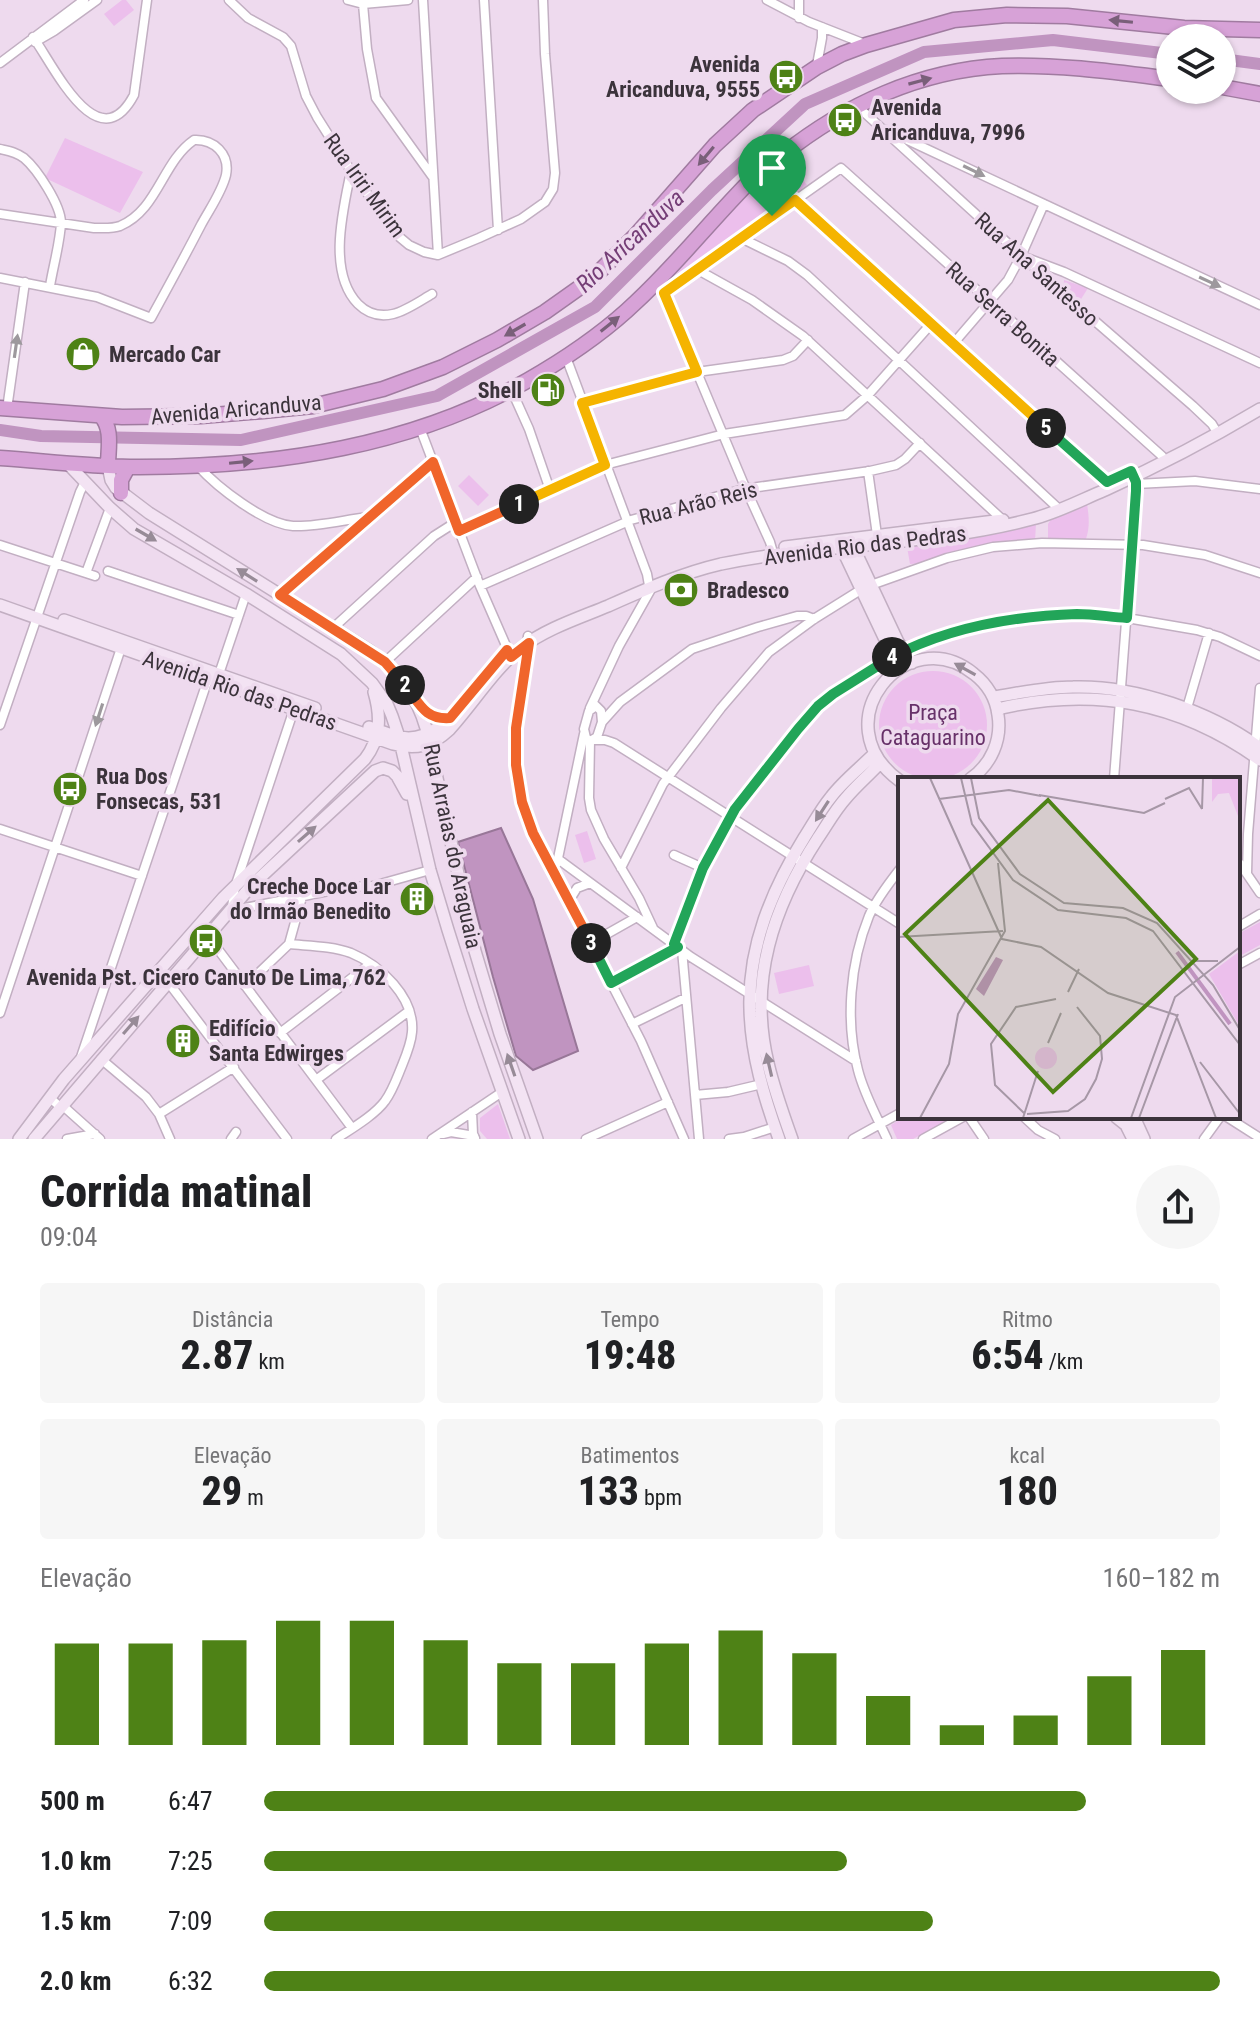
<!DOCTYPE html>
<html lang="pt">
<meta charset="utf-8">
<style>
:root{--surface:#fff;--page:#f6f6f6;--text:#202124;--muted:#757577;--accent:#4e8216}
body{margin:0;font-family:"Roboto Condensed",sans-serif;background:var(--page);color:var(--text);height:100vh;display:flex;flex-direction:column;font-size:30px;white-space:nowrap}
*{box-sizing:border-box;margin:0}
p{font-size:26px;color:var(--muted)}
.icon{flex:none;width:44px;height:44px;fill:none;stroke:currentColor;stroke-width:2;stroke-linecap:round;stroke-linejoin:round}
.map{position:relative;height:1139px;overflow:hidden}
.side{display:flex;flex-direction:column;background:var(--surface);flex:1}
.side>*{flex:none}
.tools{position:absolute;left:1156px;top:24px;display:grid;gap:16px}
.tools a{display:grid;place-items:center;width:80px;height:80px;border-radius:50%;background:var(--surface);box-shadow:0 2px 6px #0004;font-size:40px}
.pin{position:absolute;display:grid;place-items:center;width:68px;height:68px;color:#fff;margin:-82px -34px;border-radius:50% 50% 50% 0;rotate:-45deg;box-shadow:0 0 8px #0007}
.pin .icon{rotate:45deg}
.km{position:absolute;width:40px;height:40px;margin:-20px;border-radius:50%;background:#222;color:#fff;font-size:22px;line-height:40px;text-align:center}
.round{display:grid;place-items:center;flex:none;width:84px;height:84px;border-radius:42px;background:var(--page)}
.summary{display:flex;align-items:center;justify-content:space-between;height:136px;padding:0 40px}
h1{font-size:44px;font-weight:800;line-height:60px}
.stats{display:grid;grid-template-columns:repeat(3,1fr);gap:12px;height:136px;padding:8px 40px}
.stats div{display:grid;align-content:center;border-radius:8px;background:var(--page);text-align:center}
.stats b{font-size:40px;font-weight:800}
.stats small{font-size:22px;font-weight:400}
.stats p{font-size:22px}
.chart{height:224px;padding:16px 40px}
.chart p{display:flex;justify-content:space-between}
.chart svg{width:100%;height:144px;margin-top:8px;stroke:var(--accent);stroke-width:6}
ul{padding:0 40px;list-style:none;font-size:26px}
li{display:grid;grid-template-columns:128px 96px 1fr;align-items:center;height:60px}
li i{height:20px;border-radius:10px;background:var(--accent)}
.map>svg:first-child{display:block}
.green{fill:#ecbfec}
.water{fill:#c094c0;stroke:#987798;stroke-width:2}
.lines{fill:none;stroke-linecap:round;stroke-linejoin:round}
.river{stroke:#c094c0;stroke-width:12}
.street-casing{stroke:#c2afc2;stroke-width:11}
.secondary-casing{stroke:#c2afc2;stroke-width:14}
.highway-casing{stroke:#a07ba0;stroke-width:17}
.street{stroke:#fff;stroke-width:8}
.secondary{stroke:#f3e3f3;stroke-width:11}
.highway{stroke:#d7a2d7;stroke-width:14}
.oneway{fill:#795f79}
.oneway2{fill:#9d999d}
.oneway3{fill:#978b97}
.split-1-casing{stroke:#fff;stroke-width:16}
.split-2-casing{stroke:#fff;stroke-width:16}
.split-3-casing{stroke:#fff;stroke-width:16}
.split-4-casing{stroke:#fff;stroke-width:16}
.split-5-casing{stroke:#fff;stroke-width:16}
.split-6-casing{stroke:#fff;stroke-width:16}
.split-1{stroke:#f5b400;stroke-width:10}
.split-2{stroke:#f0652b;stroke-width:10}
.split-3{stroke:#f0652b;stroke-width:10}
.split-4{stroke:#22a559;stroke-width:10}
.split-5{stroke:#22a559;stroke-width:10}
.split-6{stroke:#f5b400;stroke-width:10}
.labels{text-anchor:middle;stroke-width:7;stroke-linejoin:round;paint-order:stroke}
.poi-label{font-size:22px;font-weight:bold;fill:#3b333b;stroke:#eedaee;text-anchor:start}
.street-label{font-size:22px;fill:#3b333b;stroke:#eedaee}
.park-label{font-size:22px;fill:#673169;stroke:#eedaee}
.water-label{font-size:24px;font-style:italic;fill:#753e77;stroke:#eedaee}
.inset-river{fill:none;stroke:#c094c0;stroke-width:4}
.inset-road{fill:none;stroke:#a697a6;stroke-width:2}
.view{fill:#4e8216;fill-opacity:0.15;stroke:#4e8216;stroke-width:4}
.inset-edge{fill:none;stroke:#3b333b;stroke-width:4}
</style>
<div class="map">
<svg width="1260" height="1139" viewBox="0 0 1260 1139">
<rect width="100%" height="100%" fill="#eedaee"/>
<!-- green -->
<path class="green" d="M122,0H126L134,10L114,26L104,14Z
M65,138L143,172L120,213L45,178Z
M787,160L807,185L711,255L673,278C708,236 745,195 787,160Z
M1064,280L1088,288L1078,304L1063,291Z
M469,475L489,495L478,506L458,486Z
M1087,504C1089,516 1090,527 1086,539L1057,540L1048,538V524L1051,519Z
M1036,524L1035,541C1006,544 976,547 947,554C934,557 923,564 910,564L907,547L911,544L978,536Z
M879 725a54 54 0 1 1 108 0a54 54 0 1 1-108 0Z
M587,831L596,859L584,863L575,835Z
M1260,922V945L1238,957V934Z
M809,965L814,986L779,994L774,973Z
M498,1104L510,1139H487L480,1131V1118Z
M904,1117H954L913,1139H897L891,1125Z"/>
<!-- water -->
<path class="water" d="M501,828L533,899L578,1051L533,1070L516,1056L493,977L458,842Z"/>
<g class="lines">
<!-- river -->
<path class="river" d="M1222,59L1260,64
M0,430L41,436L241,440L437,396L595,307L712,190L805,104L924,52L1053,40L1170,54"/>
<defs>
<path id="street" d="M229,0L248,18L283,37L291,46L306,96L317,117L351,171L390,225L397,235L409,245L424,252L438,255L479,238L521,219L545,202L553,189L555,173L545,54L543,0
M348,0L363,4L408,0
M423,0L438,255
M484,0L498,230
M767,0L809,22L865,44
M363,4L367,49L376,98L432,176
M799,18V0
M33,37C53,64 98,163 134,95L147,0
M35,42L54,31L97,0
M0,63L84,0
M817,65L822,38V27
M856,105L1058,289L1193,406L1212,424L1218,434
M886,130L1260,305
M0,149C9,151 16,152 24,158C37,169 61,205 61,223C60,243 53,267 50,286
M351,171C343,210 327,272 358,304C368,314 380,317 393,314C406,311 420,301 432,294
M795,200L1107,482L1109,488
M0,214L94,228C103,228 112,229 120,226C158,210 162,162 194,140C214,139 230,154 226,175C222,192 209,210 201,225C185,256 168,287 151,318L97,297L0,278
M741,238L788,261L807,275L1060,510
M1027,258L1064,272L1260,363
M698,270L752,300L803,336L1005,522
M663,291L745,487L770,542L774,556
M664,293L841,168L1162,456L1164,462
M953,344L1008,280L1021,256L1044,204
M566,357L647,574L650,591L619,646L590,708
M511,389L529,429L550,490
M582,403L697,372L783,360L793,356L808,340
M7,409L25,282
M420,428L480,586L511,657
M198,466C217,487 264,524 293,526C318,527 343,520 368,517
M868,471L877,535
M1136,484L1195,481L1260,489
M459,531L605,465L724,434L845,415L868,395L931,324
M0,545L95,576
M108,571L239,615
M86,573L110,508
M871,585L947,558L993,547L1042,543L1143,545L1205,555L1260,573
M480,586L631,520L744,489L870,471L896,465L905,459L920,443
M280,595L433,462
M333,628L434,536L456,522
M528,636L516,728V765L525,813L533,833L554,872L641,1041L684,1139
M385,662L477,577
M219,674L246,594
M596,706L601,711L602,722L597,737L590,741L586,738L584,729L589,711Z
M1187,708L1209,633
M602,722L620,702L692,649L758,627L797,616H806L814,619
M0,725L80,492L85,482
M594,740H605L614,743L900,924
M590,741L589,798L591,810L604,839L639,898L653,928
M1114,779L1136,491V482L1131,471
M0,829L142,876
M674,855L703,868
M558,859L691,957L856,1061
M1238,861L1260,893
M557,863L584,734
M621,868L663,784L721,708L769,652L814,619L862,589
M1247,873L1248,834L1260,688
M569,901L577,888L590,883
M232,907L235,887L295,706
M230,911L348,887L373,886L430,870
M1238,927L1260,914
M197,928L208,936L352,1128
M591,943L637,917
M289,944C310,946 332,946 351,953C380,965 415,997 412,1032C411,1046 404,1060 399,1073C395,1083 391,1093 385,1101C375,1115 351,1129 336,1139
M674,944L703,868L730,815L798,729L818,706L833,694L908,649L936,638L996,622L1080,614L1127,618L1197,630L1220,637L1260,656
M682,950L699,1139
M1238,965L1260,953
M168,982L287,1139
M611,983L678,947
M245,986L289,944L302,897
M0,1013L122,645
M632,1024L685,998
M280,1033L370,964
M81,1057L208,679
M101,1059L146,1097L159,1114L170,1139
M316,1080L409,1011
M695,1095L728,1092L762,1084
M50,1098L58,1105H62L100,1139
M472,1112L473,1134L475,1138
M159,1114L234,1067
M969,1117L984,1139
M1024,1117L1038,1130L1055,1139
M1227,1117L1260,1138
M443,1134L451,1132L474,1136
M67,1139L95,1134
M231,1139L236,1132
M432,1139L502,1092
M586,1139L668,1102
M729,1139L744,1137L775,1127
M853,1139L900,1113
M887,1139C877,1117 864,1094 858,1070C845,1021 850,963 869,916C876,900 889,883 900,869
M923,1139L963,1117
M1204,1139L1220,1117"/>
<path id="secondary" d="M68,464L110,508L134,529L246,594L341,654L372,683L387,704L392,716L399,737L430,870L448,930L473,1009L519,1139
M108,466L111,480L116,488L149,513L370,651C397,670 417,696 426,728L475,951L500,1034L537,1139
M841,541L845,555L890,650L893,673
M853,542L858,557L898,642L912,663
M785,547L1003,520
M0,605L393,744C416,750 432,746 449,730C472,705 495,668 521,648C545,629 579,618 608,606C644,590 682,573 721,564C823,543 931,546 1032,519C1057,513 1081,500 1105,490C1158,466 1210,439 1260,409
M64,620L315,708
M993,697C1019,693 1047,687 1073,687C1135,685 1211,712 1260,748
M997,709C1094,686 1179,702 1260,760
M369,727C379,730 389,735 400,737C429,743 451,718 467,698
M900,781C820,723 907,619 974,674C987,684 996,699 998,715C1002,740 991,765 970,779
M1116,1117L1126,1125L1133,1139
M1134,1117L1144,1139
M19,1139L64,1079L223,898L365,759C381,738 381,716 374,692
M34,1139L251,886L375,771L383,768L392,771L397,776L407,794
M779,1139C764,1097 751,1054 750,1009C748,946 772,890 804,838C813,824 821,809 831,797C843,781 860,768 874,754
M792,1139C783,1114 774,1089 768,1063C748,981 773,907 818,838C827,825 835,810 846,798C856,786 869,775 880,763"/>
<path id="highway" d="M1222,87L1260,94
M0,408L122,417L201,416L263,411L313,406L383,389L443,367L497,340L545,312L593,278L635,236L715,145L753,110L817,67L842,54L866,45L954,20L1007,15L1067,16L1184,28L1260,30
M101,416C113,429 108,449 108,466
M0,458C43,461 86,466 130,467C272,468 419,447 542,372C575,352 608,329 636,302C677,264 712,219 752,179C761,170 772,163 782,155C845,105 920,70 1002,66C1058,64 1115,72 1170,79
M121,493V480L128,467"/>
</defs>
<!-- street casing -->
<use href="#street" class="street-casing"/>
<!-- secondary casing -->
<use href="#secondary" class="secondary-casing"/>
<!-- highway casing -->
<use href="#highway" class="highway-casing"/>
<!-- street -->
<use href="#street" class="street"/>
<!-- secondary -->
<use href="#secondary" class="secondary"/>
<!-- highway -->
<use href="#highway" class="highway"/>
</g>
<!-- one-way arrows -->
<defs><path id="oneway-solid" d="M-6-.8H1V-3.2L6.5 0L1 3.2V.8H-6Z" transform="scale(2)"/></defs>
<g class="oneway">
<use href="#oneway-solid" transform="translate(1121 21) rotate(-174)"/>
<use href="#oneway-solid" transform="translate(920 81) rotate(-15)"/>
<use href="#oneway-solid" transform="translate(706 156) rotate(130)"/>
<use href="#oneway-solid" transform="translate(610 324) rotate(-39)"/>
<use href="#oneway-solid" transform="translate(515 330) rotate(150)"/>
<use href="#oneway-solid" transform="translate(241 462) rotate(-6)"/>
</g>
<g class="oneway2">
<use href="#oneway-solid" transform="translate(974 171) rotate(26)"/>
<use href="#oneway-solid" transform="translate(1210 282) rotate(25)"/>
<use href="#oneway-solid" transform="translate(16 346) rotate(-82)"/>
<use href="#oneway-solid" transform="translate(99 715) rotate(108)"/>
</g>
<g class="oneway3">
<use href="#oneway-solid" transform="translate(146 535) rotate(30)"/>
<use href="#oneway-solid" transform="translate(247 575) rotate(-148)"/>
<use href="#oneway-solid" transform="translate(965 669) rotate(-151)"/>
<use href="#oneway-solid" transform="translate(822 811) rotate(123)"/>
<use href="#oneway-solid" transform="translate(307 834) rotate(-41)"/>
<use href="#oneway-solid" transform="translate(131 1025) rotate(-49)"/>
<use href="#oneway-solid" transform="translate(511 1065) rotate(-109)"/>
<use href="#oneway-solid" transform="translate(769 1065) rotate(-103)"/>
</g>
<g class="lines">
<defs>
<path id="split-1" d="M519,504L605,465L582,403L697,372L664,293L772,216"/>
<path id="split-2" d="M405,685L385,662L280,595L433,462L459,531L519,504"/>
<path id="split-3" d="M405,685C419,702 424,720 450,718L507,650L511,657L529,643L516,728V765L522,802L533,833L591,943"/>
<path id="split-4" d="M591,943L611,983L678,947L674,944L703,868L735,809L798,729L818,706L833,694L892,657"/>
<path id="split-5" d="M892,657C949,627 1014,616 1077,614C1094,614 1110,617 1127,618L1136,491V482L1131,471L1107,482L1046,428"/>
<path id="split-6" d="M772,216L795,200L1046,428"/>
</defs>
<!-- split-1 casing -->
<use href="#split-1" class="split-1-casing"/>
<!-- split-2 casing -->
<use href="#split-2" class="split-2-casing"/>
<!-- split-3 casing -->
<use href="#split-3" class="split-3-casing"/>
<!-- split-4 casing -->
<use href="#split-4" class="split-4-casing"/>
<!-- split-5 casing -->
<use href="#split-5" class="split-5-casing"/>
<!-- split-6 casing -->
<use href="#split-6" class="split-6-casing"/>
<!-- split-1 -->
<use href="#split-1" class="split-1"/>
<!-- split-2 -->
<use href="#split-2" class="split-2"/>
<!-- split-3 -->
<use href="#split-3" class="split-3"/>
<!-- split-4 -->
<use href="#split-4" class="split-4"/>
<!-- split-5 -->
<use href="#split-5" class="split-5"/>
<!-- split-6 -->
<use href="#split-6" class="split-6"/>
</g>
<!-- icons -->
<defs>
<symbol id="bus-disc" viewBox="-11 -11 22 22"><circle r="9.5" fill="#4e8216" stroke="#eedaee"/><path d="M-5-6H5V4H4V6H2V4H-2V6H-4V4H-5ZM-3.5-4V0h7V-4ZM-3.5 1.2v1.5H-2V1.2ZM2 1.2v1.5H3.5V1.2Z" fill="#fff"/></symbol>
<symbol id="shop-disc" viewBox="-11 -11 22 22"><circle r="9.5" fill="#4e8216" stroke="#eedaee"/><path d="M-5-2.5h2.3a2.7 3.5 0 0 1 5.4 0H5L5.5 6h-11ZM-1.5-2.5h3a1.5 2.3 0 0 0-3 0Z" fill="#fff"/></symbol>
<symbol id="fuel-disc" viewBox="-11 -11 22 22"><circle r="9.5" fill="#4e8216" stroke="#eedaee"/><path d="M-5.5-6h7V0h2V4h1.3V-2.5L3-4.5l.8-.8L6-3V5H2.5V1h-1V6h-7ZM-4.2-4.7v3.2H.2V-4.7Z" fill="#fff"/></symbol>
<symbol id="bank-disc" viewBox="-11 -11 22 22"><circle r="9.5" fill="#4e8216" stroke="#eedaee"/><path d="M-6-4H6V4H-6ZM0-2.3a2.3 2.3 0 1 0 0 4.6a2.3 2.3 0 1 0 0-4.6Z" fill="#fff"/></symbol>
<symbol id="building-disc" viewBox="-11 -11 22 22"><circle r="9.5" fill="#4e8216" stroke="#eedaee"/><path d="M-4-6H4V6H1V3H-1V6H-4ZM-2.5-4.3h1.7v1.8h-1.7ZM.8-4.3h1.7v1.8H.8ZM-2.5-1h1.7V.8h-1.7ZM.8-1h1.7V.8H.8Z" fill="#fff"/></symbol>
</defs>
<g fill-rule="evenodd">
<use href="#bus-disc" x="766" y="57" width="40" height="40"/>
<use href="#bus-disc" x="825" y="100" width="40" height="40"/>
<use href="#shop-disc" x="63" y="334" width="40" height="40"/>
<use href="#fuel-disc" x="528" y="370" width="40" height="40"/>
<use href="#bank-disc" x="661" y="570" width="40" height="40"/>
<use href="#bus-disc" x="50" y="769" width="40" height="40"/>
<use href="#building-disc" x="397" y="879" width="40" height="40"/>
<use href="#bus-disc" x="186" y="921" width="40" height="40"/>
<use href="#building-disc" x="163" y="1021" width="40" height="40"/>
</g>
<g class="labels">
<!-- poi labels -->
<g class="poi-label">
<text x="760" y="72" text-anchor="end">Avenida<tspan x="760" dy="25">Aricanduva, 9555</tspan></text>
<text x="871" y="115">Avenida<tspan x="871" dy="25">Aricanduva, 7996</tspan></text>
<text x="109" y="362">Mercado Car</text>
<text x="522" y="398" text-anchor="end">Shell</text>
<text x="707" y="598">Bradesco</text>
<text x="96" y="784">Rua Dos<tspan x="96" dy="25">Fonsecas, 531</tspan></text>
<text x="391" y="894" text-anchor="end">Creche Doce Lar<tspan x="391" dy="25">do Irmão Benedito</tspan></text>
<text x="206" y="985" text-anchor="middle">Avenida Pst. Cicero Canuto De Lima, 762</text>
<text x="209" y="1036">Edifício<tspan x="209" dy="25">Santa Edwirges</tspan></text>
</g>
<!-- street labels -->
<g class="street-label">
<text transform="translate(365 185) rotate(54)" y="8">Rua Iriri Mirim</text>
<text transform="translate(1037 269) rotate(42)" y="8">Rua Ana Santesso</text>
<text transform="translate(1003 314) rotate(42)" y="8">Rua Serra Bonita</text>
<text transform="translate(236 409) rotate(-5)" y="8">Avenida Aricanduva</text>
<text transform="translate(698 503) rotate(-14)" y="8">Rua Arão Reis</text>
<text transform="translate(865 545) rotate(-7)" y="8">Avenida Rio das Pedras</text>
<text transform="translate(240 690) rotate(19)" y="8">Avenida Rio das Pedras</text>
<text transform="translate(453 846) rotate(78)" y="8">Rua Arraias do Araguaia</text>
</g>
<!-- park labels -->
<g class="park-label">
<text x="933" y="720">Praça<tspan x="933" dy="25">Cataguarino</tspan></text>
</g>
<!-- water labels -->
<g class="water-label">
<text transform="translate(630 241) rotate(-43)" y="8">Rio Aricanduva</text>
</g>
</g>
<!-- overview -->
<g transform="translate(898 777)">
<rect width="342" height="342" fill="#eedaee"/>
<path d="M314,1H342V44L331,16L320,17L314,25ZM342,174V250L311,197ZM137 281a11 11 0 1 1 22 0a11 11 0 1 1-22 0Z" fill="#ecbfec"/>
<path d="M98,180L105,183L86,219L78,212Z" fill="#c094c0"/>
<path class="inset-river" d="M279,175L332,247"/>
<path class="inset-road" d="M32,1L104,162L143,170L210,216L278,238L318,341M63,1L74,47L115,103L160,133L228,141L255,154L342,268M73,1L81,41L122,97L166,126L225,131L259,146L315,208L342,253M141,18L246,36L267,26M41,22L111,13L143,19M267,22L291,11L304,32M304,32L305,1M0,160L105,154M295,184H320M170,215L181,192M150,266L163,236M302,285L342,337M126,336L97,308L93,267L118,230L158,222M129,337L170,334L187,322L198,302L204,282L202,259L179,230M22,341L51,287L60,237L107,154L100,86M125,341L140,294M233,341L277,220L342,170M241,341L280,237"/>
<path class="view" d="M150,23L298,182L155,315L7,157Z"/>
<rect width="342" height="342" class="inset-edge"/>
</g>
</svg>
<div class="tools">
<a><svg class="icon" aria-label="layers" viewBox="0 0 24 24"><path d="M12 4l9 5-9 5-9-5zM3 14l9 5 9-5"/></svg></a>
</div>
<div class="pin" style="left:772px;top:216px;background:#1e9e55"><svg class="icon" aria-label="arrive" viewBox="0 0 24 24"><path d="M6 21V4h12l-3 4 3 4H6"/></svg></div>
<b class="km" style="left:519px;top:504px">1</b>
<b class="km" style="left:405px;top:685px">2</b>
<b class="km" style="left:591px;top:943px">3</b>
<b class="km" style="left:892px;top:657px">4</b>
<b class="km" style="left:1046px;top:428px">5</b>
</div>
<section class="side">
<div class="summary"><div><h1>Corrida matinal</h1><p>09:04</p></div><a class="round"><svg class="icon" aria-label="share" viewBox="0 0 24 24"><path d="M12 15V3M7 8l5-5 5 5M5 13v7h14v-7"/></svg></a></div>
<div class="stats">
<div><p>Distância</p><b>2.87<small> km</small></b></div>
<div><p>Tempo</p><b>19:48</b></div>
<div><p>Ritmo</p><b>6:54<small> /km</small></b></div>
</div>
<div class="stats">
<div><p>Elevação</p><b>29<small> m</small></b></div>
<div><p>Batimentos</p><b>133<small> bpm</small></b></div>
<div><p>kcal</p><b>180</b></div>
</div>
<div class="chart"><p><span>Elevação</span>160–182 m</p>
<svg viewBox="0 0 160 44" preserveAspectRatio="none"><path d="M5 44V13M15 44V13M25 44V12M35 44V6M45 44V6M55 44V12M65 44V19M75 44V19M85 44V13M95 44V9M105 44V16M115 44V29M125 44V38M135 44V35M145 44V23M155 44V15"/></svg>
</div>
<ul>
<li><b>500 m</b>6:47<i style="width:86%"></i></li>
<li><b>1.0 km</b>7:25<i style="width:61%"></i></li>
<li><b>1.5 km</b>7:09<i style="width:70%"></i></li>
<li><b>2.0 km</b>6:32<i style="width:100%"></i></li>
</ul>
</section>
